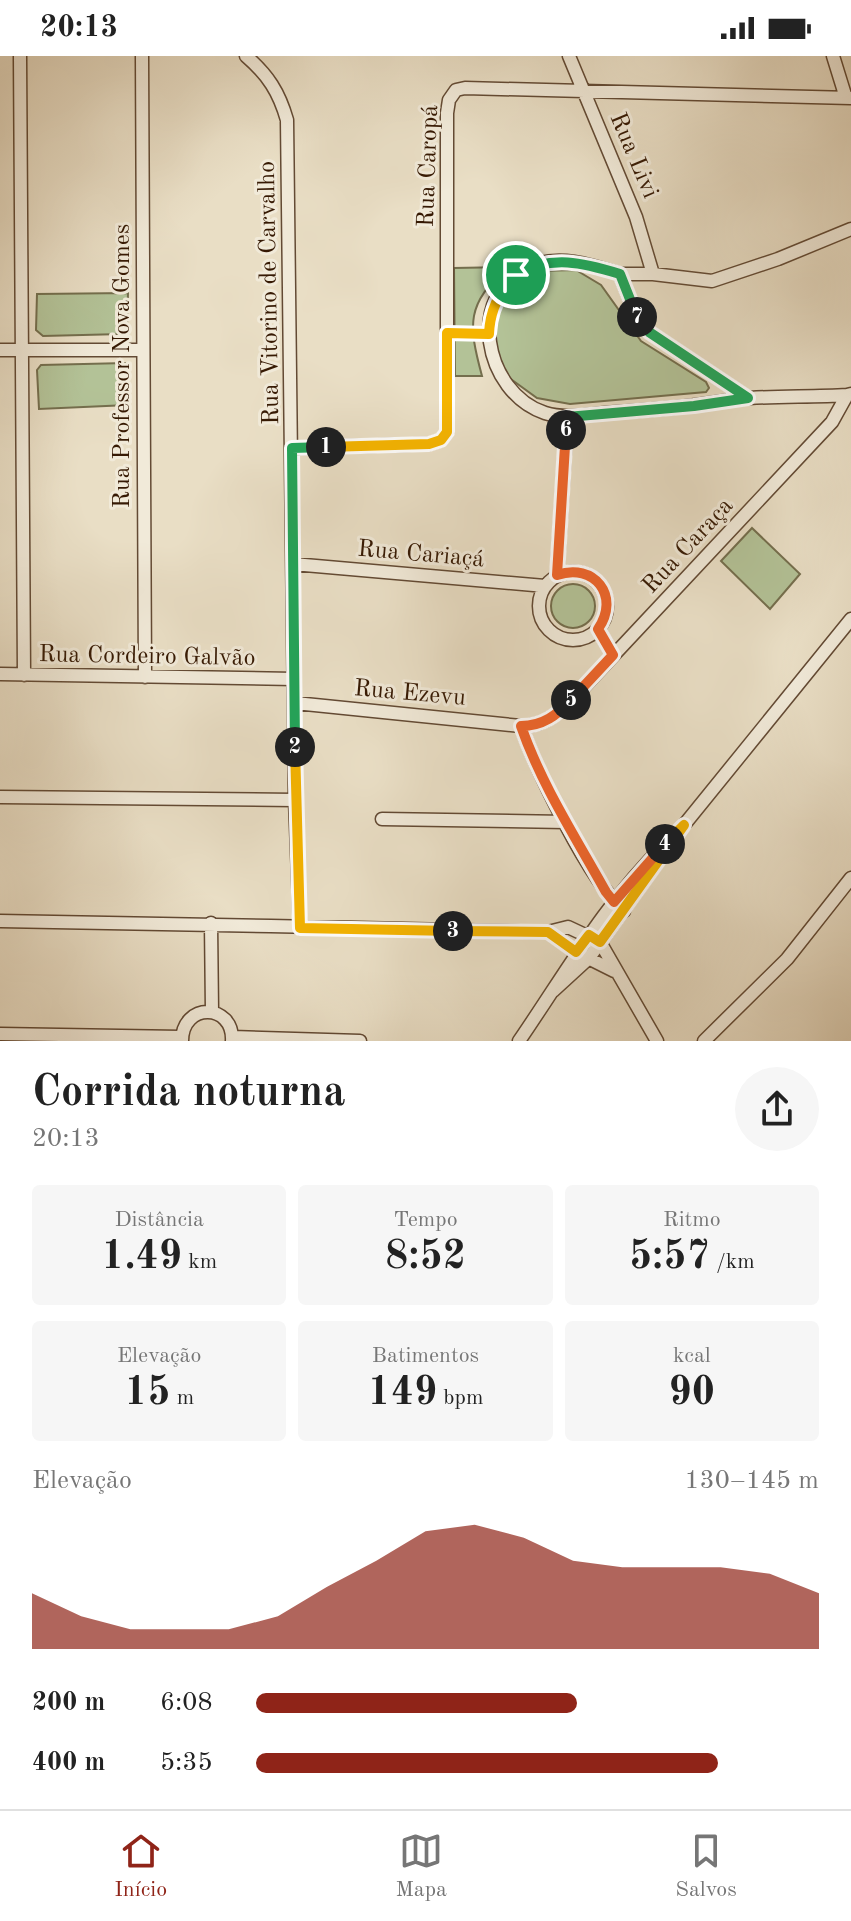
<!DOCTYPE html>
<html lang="pt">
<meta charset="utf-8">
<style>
:root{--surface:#fff;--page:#f6f6f6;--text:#222;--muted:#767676;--line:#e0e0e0;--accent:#8f2418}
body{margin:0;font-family:"Old Standard TT",serif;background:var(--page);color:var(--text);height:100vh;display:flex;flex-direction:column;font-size:30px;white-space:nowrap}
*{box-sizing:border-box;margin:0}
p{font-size:26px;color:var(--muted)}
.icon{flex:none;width:44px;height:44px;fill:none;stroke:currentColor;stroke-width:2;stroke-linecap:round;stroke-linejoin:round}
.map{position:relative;height:985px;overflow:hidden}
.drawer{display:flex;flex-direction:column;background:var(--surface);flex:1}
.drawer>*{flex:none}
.pin{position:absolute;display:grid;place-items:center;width:68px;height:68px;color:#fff;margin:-34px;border:4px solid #fff;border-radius:50%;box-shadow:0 2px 8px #0007}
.km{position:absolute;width:40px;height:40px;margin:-20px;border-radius:50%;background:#222;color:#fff;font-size:22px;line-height:40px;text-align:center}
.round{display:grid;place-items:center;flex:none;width:84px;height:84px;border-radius:42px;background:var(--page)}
.head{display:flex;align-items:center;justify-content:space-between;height:136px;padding:0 32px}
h1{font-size:44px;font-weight:700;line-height:60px}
.stats{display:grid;grid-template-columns:repeat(3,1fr);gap:12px;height:136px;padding:8px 32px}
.stats div{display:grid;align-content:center;border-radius:8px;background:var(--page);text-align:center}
.stats b{font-size:40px;font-weight:700}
.stats small{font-size:22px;font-weight:400}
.stats p{font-size:22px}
.chart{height:224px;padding:16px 32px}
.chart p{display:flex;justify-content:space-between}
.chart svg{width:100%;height:144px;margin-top:8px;fill:var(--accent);opacity:.7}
ul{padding:0 32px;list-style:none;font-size:26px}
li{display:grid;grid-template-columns:128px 96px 1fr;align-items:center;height:60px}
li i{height:20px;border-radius:10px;background:var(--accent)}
.status{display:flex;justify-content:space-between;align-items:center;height:56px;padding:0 40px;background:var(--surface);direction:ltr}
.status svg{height:22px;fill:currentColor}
.tabs{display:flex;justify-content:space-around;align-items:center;height:112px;border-top:2px solid var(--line);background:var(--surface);font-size:22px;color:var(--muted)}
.tabs a{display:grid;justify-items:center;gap:4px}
.tabs .on{color:var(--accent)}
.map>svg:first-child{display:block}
.green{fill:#b3c297;stroke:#746e4d;stroke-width:2}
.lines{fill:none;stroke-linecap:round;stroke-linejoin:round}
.minor-casing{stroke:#634a34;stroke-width:15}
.path{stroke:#361903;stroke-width:2;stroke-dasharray:2 4;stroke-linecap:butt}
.minor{stroke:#f1ead9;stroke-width:12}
.split-1-casing{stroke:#fff;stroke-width:16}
.split-2-casing{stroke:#fff;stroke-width:16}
.split-3-casing{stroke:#fff;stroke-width:16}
.split-4-casing{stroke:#fff;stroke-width:16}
.split-5-casing{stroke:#fff;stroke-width:16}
.split-6-casing{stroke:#fff;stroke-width:16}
.split-7-casing{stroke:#fff;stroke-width:16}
.split-8-casing{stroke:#fff;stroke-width:16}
.split-1{stroke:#f5b400;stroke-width:10}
.split-2{stroke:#22a559;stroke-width:10}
.split-3{stroke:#f5b400;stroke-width:10}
.split-4{stroke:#f5b400;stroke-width:10}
.split-5{stroke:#f0652b;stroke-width:10}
.split-6{stroke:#f0652b;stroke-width:10}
.split-7{stroke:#22a559;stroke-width:10}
.split-8{stroke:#22a559;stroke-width:10}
.labels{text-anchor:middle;stroke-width:6;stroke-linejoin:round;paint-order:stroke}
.street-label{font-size:24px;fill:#361903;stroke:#f1ead9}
</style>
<div class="status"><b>20:13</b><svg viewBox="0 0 49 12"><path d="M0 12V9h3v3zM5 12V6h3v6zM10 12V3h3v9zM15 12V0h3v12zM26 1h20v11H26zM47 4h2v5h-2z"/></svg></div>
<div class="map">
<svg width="851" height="985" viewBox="0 0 851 985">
<rect width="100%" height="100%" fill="#e9dec5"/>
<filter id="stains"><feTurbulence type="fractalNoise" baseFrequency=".0025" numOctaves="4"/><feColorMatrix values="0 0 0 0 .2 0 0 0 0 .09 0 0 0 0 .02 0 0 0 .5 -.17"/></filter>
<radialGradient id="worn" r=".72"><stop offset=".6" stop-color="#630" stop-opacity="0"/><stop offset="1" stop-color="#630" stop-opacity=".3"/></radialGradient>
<!-- green -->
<path class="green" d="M508,211C466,248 468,268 482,320H455L454,212Z
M576,214L601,229L641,285L706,326L709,332L706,336L570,348L537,342L508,321L494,293L495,262L511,233L538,215Z
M128,237L127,273L122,278L43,280L36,274L37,238Z
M126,307L129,313L128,349L39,353L37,314L41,309Z
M752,472L800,518L770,553L721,505Z
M551 550a22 22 0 1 1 44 0a22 22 0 1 1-44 0Z"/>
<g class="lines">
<defs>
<path id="minor" d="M20,0L24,619
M142,0L145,621
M246,0C268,19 279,36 287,64L295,744L300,872
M569,0L636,161L653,218
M833,0L846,42
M620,218H653L712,225L778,203L851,173
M0,294H143
M748,342L649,276L637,262L620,218C592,209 560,198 531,210C464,237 484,337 545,357C564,363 585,359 605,357C635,355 666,353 696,349C714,347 732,343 750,342C782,340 815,341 847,339
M292,392L429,388L441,384L447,376V57L449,44L456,34L465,32L851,42
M293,508L545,530
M539 550a34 34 0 1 1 68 0a34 34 0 1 1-68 0Z
M557,519L567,361
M598,573L613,599
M0,618L294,623
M295,647L521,670
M0,741L295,744
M382,763L566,766
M624,855C589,824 537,716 521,670C541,670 552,662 567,649L832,366L847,339L851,338
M0,865C183,867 365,873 548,876L568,871L600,886L657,985
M211,867L212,956
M548,876L576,896L614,915
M553,935L589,902L684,769L851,563
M0,978L181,981
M233,981L360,985
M182,985C182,946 234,947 232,985
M519,985C565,918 605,847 664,789
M704,985L787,903L851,822"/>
</defs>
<!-- minor casing -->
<use href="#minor" class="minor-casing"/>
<!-- path -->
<path class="path" d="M458,277H479"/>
<!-- minor -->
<use href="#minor" class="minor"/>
</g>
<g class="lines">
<defs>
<path id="split-1" d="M326,391L429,388L441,384L447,376V277L489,278C490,254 499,235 516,219"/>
<path id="split-2" d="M295,691L292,392L326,391"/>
<path id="split-3" d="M295,691L300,872L453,875"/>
<path id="split-4" d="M453,875L548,876L576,896L589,879L600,886L684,769L665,788"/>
<path id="split-5" d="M571,644C557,659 543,670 521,670C541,728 576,782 606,836L614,846L665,788"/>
<path id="split-6" d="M566,374L557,519C594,506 621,540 598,573L613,599L571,644"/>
<path id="split-7" d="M566,374L567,361L694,350L748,342L649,276L637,261"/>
<path id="split-8" d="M516,219C551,198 584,207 620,218L637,261"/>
</defs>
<!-- split-1 casing -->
<use href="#split-1" class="split-1-casing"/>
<!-- split-2 casing -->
<use href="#split-2" class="split-2-casing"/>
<!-- split-3 casing -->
<use href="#split-3" class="split-3-casing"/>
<!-- split-4 casing -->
<use href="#split-4" class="split-4-casing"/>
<!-- split-5 casing -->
<use href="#split-5" class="split-5-casing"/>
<!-- split-6 casing -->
<use href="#split-6" class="split-6-casing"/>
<!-- split-7 casing -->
<use href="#split-7" class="split-7-casing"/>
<!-- split-8 casing -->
<use href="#split-8" class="split-8-casing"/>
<!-- split-1 -->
<use href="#split-1" class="split-1"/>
<!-- split-2 -->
<use href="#split-2" class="split-2"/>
<!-- split-3 -->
<use href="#split-3" class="split-3"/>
<!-- split-4 -->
<use href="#split-4" class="split-4"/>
<!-- split-5 -->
<use href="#split-5" class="split-5"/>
<!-- split-6 -->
<use href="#split-6" class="split-6"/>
<!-- split-7 -->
<use href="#split-7" class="split-7"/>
<!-- split-8 -->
<use href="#split-8" class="split-8"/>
</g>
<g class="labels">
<!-- street labels -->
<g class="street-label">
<text transform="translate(635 99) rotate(67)" y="8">Rua Livi</text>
<text transform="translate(427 110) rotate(-88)" y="8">Rua Caropá</text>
<text transform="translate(268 237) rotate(-91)" y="8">Rua Vitorino de Carvalho</text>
<text transform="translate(121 310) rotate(-90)" y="8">Rua Professor Nova Gomes</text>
<text transform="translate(687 489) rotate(-47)" y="8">Rua Caraça</text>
<text transform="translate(421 497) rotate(5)" y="8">Rua Cariaçá</text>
<text transform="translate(147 599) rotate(1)" y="8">Rua Cordeiro Galvão</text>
<text transform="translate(410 636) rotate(5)" y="8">Rua Ezevu</text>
</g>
</g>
<rect width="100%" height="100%" filter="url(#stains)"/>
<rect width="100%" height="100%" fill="url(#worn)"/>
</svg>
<div class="pin" style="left:516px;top:219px;background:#1e9e55"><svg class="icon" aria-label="arrive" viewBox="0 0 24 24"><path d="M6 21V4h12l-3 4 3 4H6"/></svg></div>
<b class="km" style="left:326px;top:391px">1</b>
<b class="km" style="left:295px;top:691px">2</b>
<b class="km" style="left:453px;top:875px">3</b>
<b class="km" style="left:665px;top:788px">4</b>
<b class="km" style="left:571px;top:644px">5</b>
<b class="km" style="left:566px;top:374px">6</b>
<b class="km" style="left:637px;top:261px">7</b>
</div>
<section class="drawer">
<div class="head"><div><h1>Corrida noturna</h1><p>20:13</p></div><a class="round"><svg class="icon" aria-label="share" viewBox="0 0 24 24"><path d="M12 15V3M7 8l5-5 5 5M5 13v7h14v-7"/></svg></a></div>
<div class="stats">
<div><p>Distância</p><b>1.49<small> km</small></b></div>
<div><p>Tempo</p><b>8:52</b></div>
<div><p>Ritmo</p><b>5:57<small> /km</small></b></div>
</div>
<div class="stats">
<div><p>Elevação</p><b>15<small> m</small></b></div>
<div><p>Batimentos</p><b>149<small> bpm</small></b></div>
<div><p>kcal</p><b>90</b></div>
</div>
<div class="chart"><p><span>Elevação</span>130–145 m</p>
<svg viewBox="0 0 160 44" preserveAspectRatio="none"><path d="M0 44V27L10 34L20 38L30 38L40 38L50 34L60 25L70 17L80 8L90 6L100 10L110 17L120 19L130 19L140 19L150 21L160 27V44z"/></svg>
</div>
<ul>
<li><b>200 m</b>6:08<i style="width:57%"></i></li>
<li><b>400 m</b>5:35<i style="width:82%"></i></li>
</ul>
</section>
<nav class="tabs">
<a class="on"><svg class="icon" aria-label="home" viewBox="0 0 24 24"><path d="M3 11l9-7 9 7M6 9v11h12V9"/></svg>Início</a>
<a><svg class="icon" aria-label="map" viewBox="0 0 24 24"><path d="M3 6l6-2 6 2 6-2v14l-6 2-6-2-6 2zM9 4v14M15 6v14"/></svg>Mapa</a>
<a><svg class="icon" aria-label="saved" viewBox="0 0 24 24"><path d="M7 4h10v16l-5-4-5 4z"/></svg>Salvos</a>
</nav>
